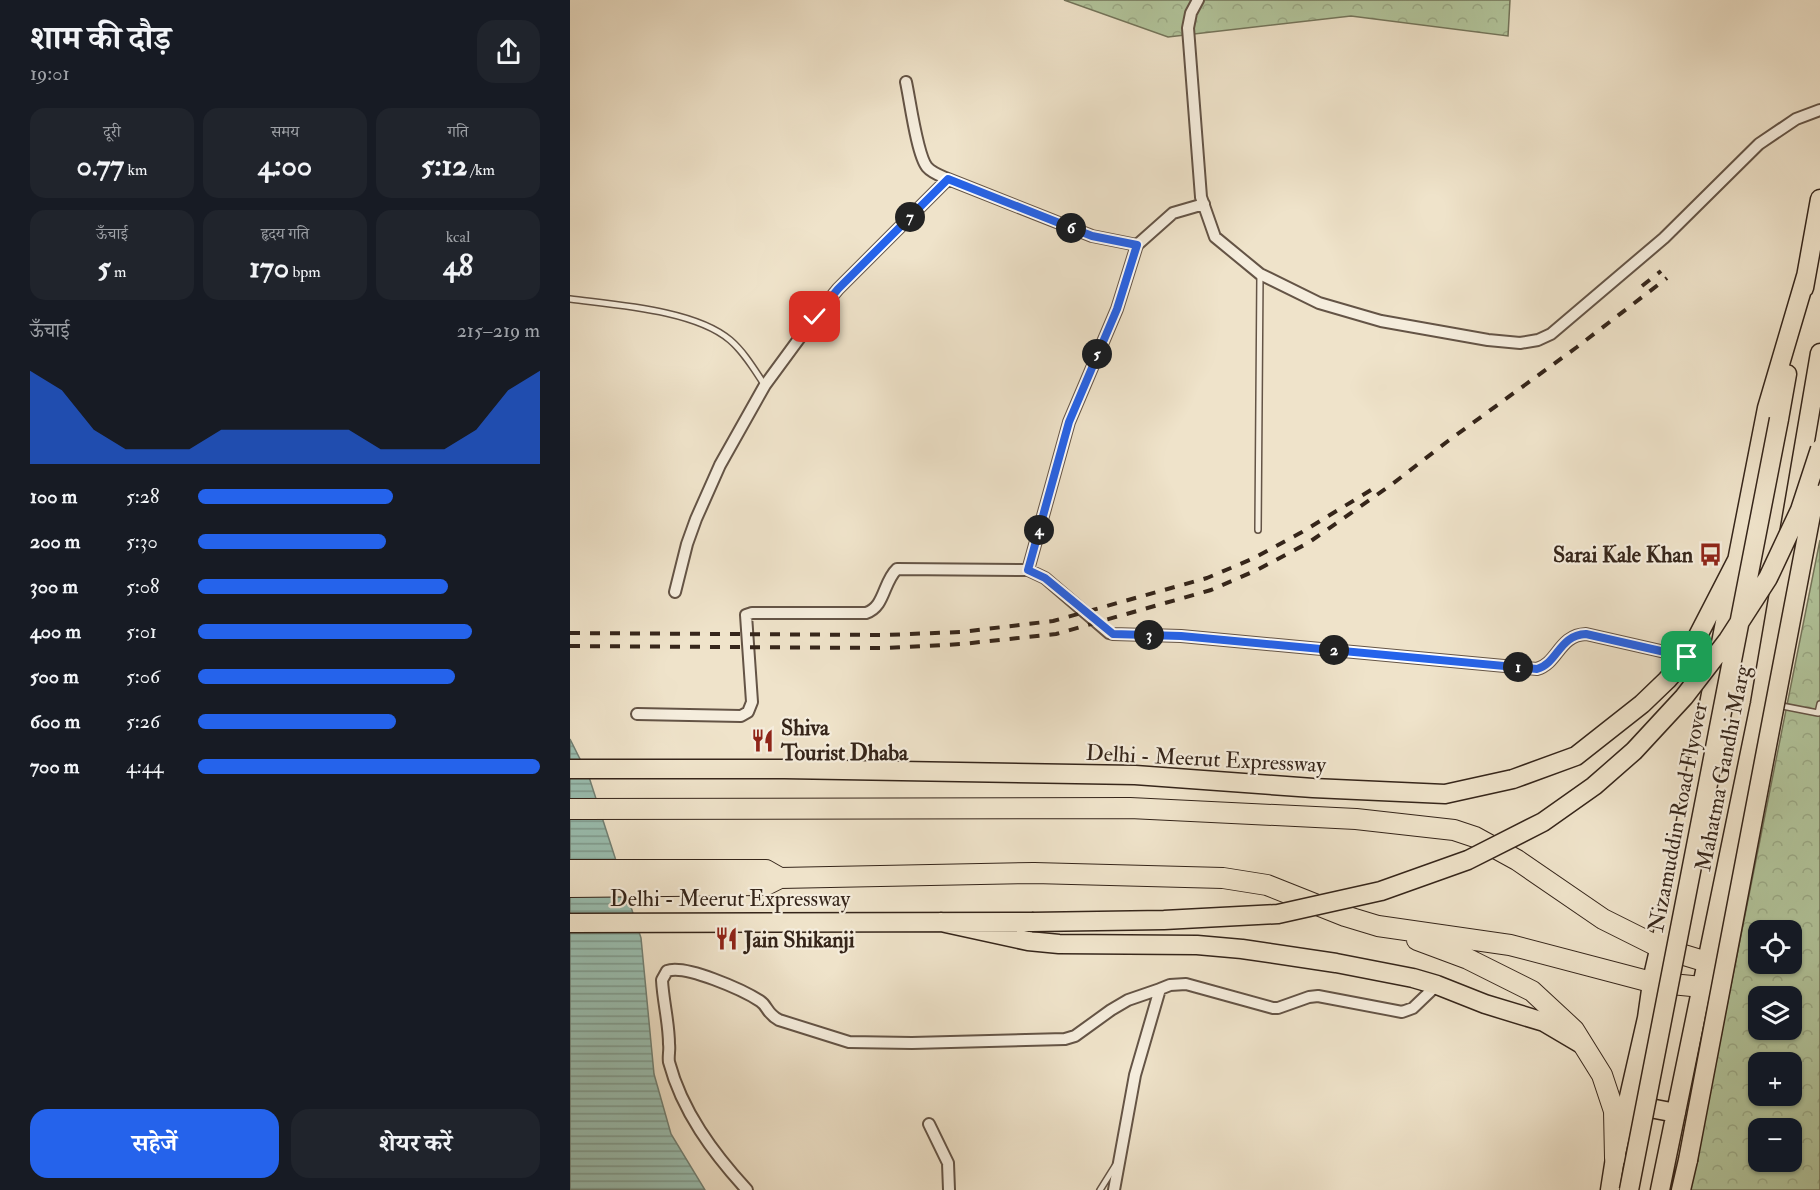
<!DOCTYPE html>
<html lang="hi">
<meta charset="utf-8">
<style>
:root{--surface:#171b24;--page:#20242c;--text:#f1f3f6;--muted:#9ea1a6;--accent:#2563eb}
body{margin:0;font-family:"IM FELL Double Pica","Noto Serif Devanagari",serif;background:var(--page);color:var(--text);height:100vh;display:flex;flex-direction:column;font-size:22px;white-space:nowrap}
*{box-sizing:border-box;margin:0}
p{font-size:20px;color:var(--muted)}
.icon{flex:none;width:33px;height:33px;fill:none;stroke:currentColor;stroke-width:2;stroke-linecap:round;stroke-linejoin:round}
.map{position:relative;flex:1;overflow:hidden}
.panel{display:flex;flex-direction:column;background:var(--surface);width:570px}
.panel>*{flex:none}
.fabs{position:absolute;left:1178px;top:920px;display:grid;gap:12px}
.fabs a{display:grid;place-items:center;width:54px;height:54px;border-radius:12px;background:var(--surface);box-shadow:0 2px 4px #0004;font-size:30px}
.pin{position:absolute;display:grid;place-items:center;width:51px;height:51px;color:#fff;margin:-26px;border-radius:12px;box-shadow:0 3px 9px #0006}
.km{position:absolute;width:30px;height:30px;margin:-15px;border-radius:50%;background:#222;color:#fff;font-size:16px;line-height:30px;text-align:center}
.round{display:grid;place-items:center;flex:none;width:63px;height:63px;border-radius:18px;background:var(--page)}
.summary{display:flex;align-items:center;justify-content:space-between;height:102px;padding:0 30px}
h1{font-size:33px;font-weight:700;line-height:45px}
.figures{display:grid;grid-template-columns:repeat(3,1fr);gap:9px;height:102px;padding:6px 30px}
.figures div{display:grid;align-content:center;border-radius:15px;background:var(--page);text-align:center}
.figures b{font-size:30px;font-weight:700}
.figures small{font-size:16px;font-weight:400}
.figures p{font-size:16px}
.chart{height:168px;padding:12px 30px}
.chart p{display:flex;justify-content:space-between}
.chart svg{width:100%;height:108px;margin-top:6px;fill:var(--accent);opacity:.7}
.cta{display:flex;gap:12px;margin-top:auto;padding:12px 30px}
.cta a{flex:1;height:69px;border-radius:18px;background:var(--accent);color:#fff;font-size:24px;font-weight:700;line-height:69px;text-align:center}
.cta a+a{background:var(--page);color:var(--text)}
ul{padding:0 30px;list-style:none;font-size:20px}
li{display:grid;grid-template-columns:96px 72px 1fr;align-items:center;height:45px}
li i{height:15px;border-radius:8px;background:var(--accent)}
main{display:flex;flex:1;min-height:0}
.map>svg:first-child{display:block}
.park{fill:url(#park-crowns);stroke:#74755b;stroke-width:1.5;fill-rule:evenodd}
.water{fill:url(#water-rules);stroke:#728175;stroke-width:1.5}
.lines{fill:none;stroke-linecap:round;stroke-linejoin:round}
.service-casing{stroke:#645446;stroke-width:8}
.minor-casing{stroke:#645446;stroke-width:14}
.trunk-casing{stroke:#35251a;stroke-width:21}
.motorway-casing{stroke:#35251a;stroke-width:22}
.service{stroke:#f5eddd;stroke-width:5}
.minor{stroke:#f5eddd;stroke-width:10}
.trunk{stroke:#efe3ca;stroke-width:18}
.motorway{stroke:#efe3ca;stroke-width:20}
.rail{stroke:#35251a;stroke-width:4;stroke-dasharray:10 10;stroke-linecap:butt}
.trunk-bridge-casing{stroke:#35251a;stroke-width:21;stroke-linecap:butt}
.trunk-bridge{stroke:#efe3ca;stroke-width:18}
.route-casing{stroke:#fff;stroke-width:12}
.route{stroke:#2563eb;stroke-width:8}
.labels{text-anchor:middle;stroke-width:4.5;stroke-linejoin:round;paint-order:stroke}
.poi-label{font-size:22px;font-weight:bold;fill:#35251a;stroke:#f5eddd;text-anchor:start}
.street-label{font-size:22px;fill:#35251a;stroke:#f5eddd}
</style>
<main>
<section class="panel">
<div class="summary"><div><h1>शाम की दौड़</h1><p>19:01</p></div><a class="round"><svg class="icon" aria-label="share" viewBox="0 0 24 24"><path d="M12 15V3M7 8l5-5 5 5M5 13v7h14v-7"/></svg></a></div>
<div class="figures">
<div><p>दूरी</p><b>0.77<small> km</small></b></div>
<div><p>समय</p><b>4:00</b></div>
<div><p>गति</p><b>5:12<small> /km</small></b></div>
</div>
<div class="figures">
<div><p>ऊँचाई</p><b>5<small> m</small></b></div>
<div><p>हृदय गति</p><b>170<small> bpm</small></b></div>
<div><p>kcal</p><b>48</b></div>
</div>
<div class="chart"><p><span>ऊँचाई</span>215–219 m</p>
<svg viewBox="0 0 160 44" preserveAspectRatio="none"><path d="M0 44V6L10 14L20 30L30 38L40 38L50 38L60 30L70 30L80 30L90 30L100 30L110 38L120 38L130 38L140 30L150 14L160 6V44z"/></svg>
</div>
<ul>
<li><b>100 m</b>5:28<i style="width:57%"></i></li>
<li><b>200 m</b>5:30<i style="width:55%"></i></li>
<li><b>300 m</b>5:08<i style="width:73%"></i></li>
<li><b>400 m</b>5:01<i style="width:80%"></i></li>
<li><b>500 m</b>5:06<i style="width:75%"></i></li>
<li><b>600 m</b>5:26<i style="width:58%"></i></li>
<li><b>700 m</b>4:44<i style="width:100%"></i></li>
</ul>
<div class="cta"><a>सहेजें</a><a>शेयर करें</a></div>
</section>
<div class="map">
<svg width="1250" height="1190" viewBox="0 0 1250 1190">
<defs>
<pattern id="park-crowns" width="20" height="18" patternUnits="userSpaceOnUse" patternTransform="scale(1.5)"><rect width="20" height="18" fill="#b2c59c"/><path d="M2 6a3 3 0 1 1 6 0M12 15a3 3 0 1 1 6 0" fill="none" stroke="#9aa986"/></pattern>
<pattern id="water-rules" width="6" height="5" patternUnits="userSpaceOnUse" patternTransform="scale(1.5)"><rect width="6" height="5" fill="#9abfb1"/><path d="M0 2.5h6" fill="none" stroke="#7e9b8f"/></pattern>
</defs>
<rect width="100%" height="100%" fill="#efe3ca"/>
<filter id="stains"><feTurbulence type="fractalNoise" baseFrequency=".00333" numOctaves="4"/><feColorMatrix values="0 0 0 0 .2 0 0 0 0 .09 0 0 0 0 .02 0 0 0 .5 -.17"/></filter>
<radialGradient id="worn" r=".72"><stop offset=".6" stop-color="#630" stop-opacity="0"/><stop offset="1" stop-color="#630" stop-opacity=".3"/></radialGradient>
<!-- park -->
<path class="park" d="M494,0H940L938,36L781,16L598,37Z
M1250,540V1190H1120ZM1188,930H1221V963H1188ZM1188,996H1221V1029H1188ZM1188,1062H1221V1095H1188ZM1188,1128H1221V1161H1188Z"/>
<!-- water -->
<path class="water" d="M0,739L19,777L71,938L84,1074L101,1134L135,1190H0Z"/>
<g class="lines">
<defs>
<path id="service" d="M0,299C46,305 125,310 160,340C174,352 184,369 194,384
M688,530L690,274
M1207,705L1248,713L1250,704
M530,1190L545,1166"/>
<path id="minor" d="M628,0L621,13L618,28L631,197L645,237L690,274L749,303L811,321L918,340L950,343L968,340L981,334L1094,238L1189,144L1226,119L1250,110
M336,82C340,100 347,155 357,167C362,173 371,176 378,179L522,236L567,245
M458,570L499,422L547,309L567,245L603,213L634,204
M105,592L117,544L126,519L150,465L195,385L245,317L268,289L378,179
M67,714L171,716L178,712L182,702L176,615L182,613H296C315,607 313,582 327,569L458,570L475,578L539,633L543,634L611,636L967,669C988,663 989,635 1016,634L1117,657
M359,1124L378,1163L379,1190
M177,1190C143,1153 112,1111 99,1062C98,1056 100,1050 99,1044C99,1023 93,1001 92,980L97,971C115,964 173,990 190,1001C198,1006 196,1013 209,1020L279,1042L342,1043L495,1039L505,1036L541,1010L558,1000L590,989
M544,1190L565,1075L590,989L600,985L616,984L703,1008H708L739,997L748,996L832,1012L843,1008L867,985"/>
<path id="trunk" d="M1234,288L1250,199
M1209,419L1217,374
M0,769H214L565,775L743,788L875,794L943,779L1006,756L1072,704L1097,680L1117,657L1167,560
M371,922L458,941L489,944L627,945L672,949L766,963L843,978L867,985L915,1004L974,1022L1013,1045
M0,923L462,922
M1062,1110L1080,1108L1106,1113
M1040,1190L1045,1158L1077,1018L1083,976L1101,898L1197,408L1236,276
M1090,1190L1190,704L1250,353
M1111,1190L1118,1160"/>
<path id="motorway" d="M0,809L560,808L786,819L884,830L905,837L947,860L1033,919L1091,948L1137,962
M0,870H196L210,878
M0,887L196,885L210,878L464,873L653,878L697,885L775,916L808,926L940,945L1081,982L1132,987
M847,940L898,959L962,991L1004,1030L1032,1075L1044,1111L1045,1158"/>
</defs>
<!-- service casing -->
<use href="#service" class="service-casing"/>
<!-- minor casing -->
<use href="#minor" class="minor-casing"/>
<!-- trunk casing -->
<use href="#trunk" class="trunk-casing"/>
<!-- motorway casing -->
<use href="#motorway" class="motorway-casing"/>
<!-- service -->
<use href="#service" class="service"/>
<!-- minor -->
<use href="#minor" class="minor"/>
<!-- trunk -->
<use href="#trunk" class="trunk"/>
<!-- motorway -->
<use href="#motorway" class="motorway"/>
<!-- rail -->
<path class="rail" d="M1072,286L1091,271
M0,633L315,635L391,632L483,621L637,578L682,559L732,532L801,490
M0,646L316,648L392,644L486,634L641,590L687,570L738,543L821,485L878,441L1007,347L1097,278"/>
<defs>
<path id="trunk-bridge" d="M462,922L594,920L708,914L811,891L898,860L973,822L1024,786L1064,751L1114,697L1158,640L1198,578L1230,510L1250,449
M1118,1160L1245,494
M1059,1190L1209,419"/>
</defs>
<!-- trunk-bridge casing -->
<use href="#trunk-bridge" class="trunk-bridge-casing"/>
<!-- trunk-bridge -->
<use href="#trunk-bridge" class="trunk-bridge"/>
</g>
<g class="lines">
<defs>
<path id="route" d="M245,317L268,289L378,179L522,236L567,245L547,309L499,422L458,570L475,578L543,634L611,636L967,669C988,663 989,635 1016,634L1117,657"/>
</defs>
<!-- route casing -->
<use href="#route" class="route-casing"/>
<!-- route -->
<use href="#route" class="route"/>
</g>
<!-- icons -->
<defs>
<symbol id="bus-bare" viewBox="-9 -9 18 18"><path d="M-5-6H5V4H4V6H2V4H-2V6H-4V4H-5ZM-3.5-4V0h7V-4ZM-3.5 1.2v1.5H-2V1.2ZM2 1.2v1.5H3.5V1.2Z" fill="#8f2418" stroke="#f5eddd" stroke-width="2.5" paint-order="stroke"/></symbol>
<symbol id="restaurant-bare" viewBox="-9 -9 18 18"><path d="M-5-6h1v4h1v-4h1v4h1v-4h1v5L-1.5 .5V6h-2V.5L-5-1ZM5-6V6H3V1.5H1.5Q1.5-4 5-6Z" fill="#8f2418" stroke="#f5eddd" stroke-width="2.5" paint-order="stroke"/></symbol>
</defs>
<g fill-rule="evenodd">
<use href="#bus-bare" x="1124" y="538" width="33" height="33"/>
<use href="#restaurant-bare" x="176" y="724" width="33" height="33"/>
<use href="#restaurant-bare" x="140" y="922" width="33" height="33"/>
</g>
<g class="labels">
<!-- poi labels -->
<g class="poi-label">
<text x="1123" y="562" text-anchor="end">Sarai Kale Khan</text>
<text x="211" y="735">Shiva<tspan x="211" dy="25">Tourist Dhaba</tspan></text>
<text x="174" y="947">Jain Shikanji</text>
</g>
<!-- street labels -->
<g class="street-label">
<text transform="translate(636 758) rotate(3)" y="8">Delhi - Meerut Expressway</text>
<text transform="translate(1152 768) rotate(-79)" y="8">Mahatma Gandhi Marg</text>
<text transform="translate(1107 817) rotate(-79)" y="8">Nizamuddin Road Flyover</text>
<text x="160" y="906">Delhi - Meerut Expressway</text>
</g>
</g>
<rect width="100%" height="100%" filter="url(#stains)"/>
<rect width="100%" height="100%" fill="url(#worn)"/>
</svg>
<div class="fabs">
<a><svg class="icon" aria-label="locate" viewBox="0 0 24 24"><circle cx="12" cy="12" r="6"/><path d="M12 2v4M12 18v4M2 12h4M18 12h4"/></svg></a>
<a><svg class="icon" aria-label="layers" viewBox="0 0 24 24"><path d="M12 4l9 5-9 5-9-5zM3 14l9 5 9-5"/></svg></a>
<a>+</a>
<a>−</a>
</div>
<div class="pin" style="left:1117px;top:657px;background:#1e9e55"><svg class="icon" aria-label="arrive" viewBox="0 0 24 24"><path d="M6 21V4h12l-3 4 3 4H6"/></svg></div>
<div class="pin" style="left:245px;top:317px;background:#d93025"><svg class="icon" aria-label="check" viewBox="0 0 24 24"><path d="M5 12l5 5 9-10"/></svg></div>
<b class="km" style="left:948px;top:667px">1</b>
<b class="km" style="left:764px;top:650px">2</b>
<b class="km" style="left:579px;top:635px">3</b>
<b class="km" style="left:469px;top:530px">4</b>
<b class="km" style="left:527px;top:354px">5</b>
<b class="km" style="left:501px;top:228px">6</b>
<b class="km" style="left:340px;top:217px">7</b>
</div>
</main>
